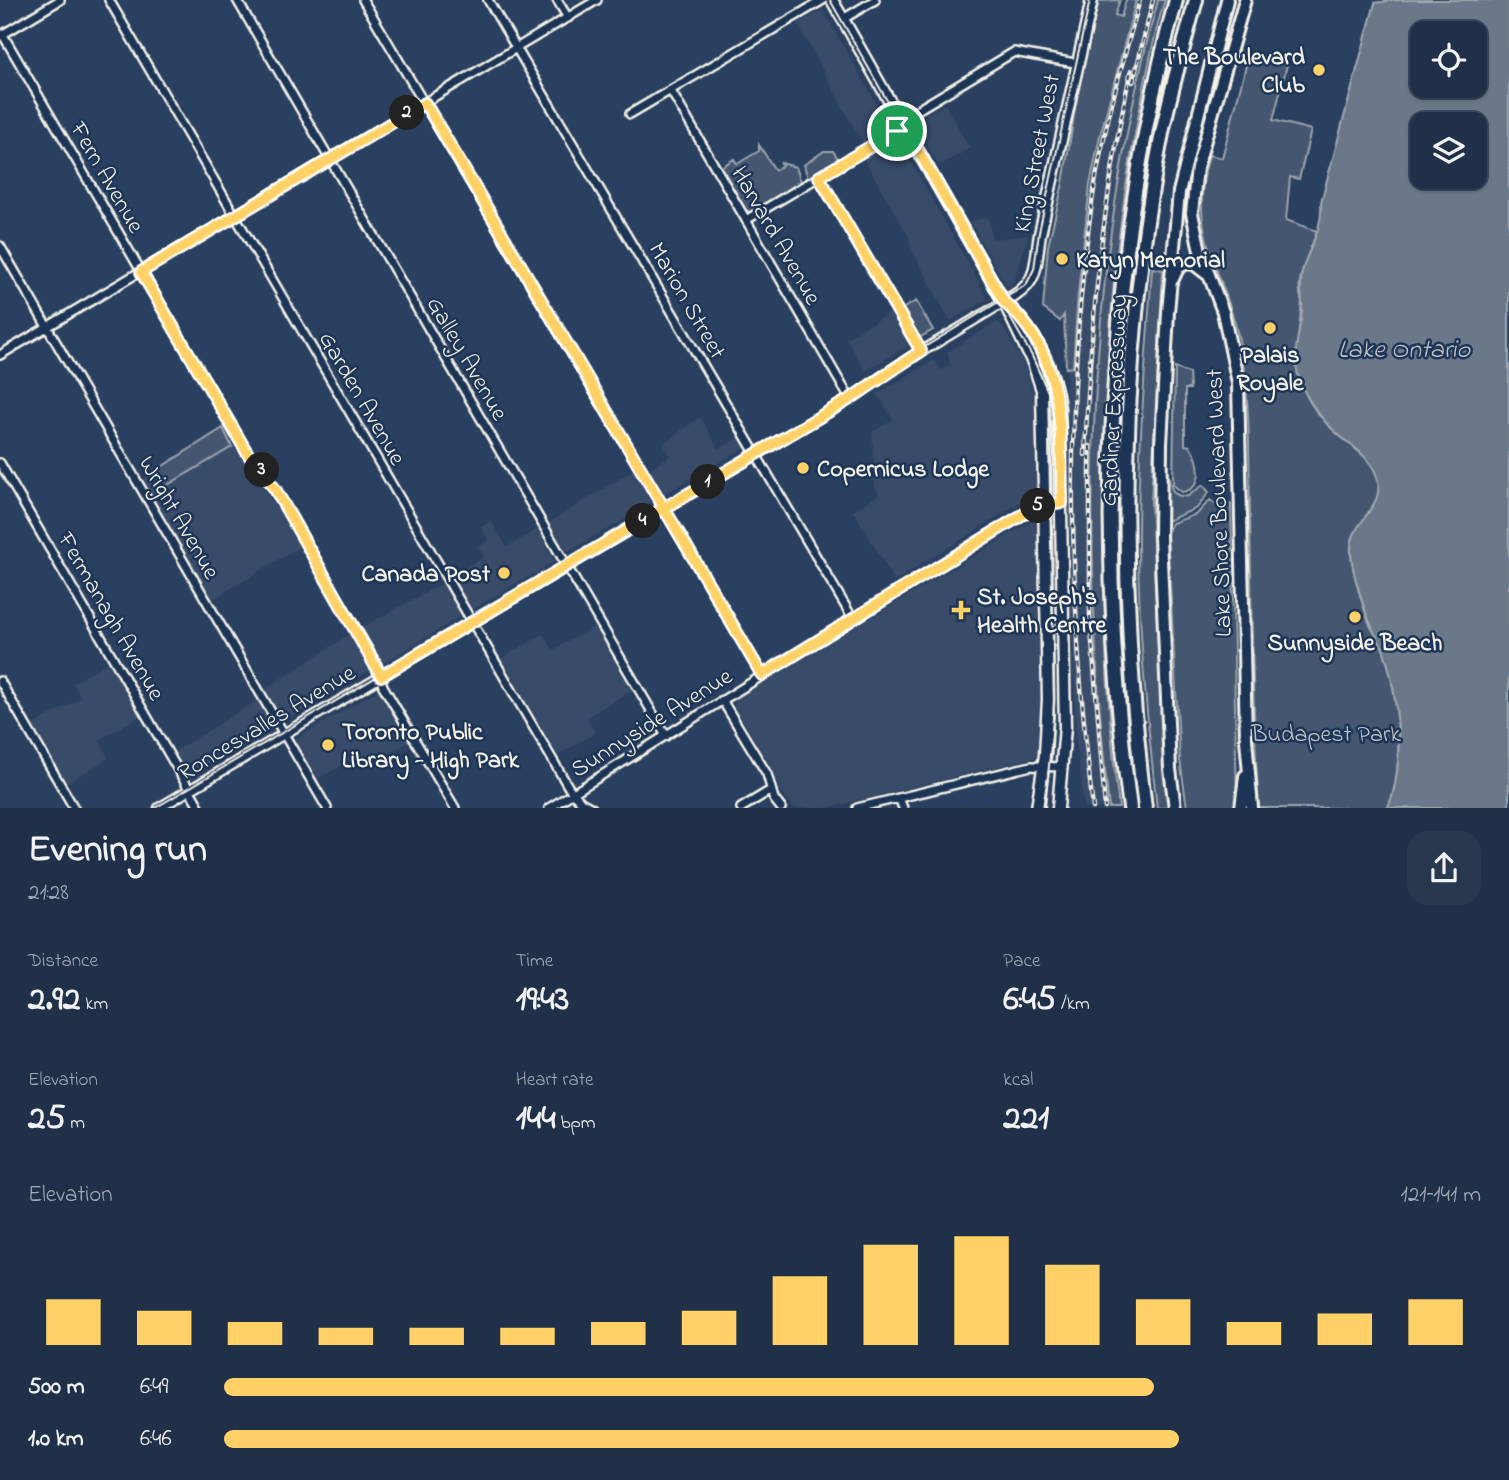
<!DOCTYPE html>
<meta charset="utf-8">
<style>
:root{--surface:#203048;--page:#28384f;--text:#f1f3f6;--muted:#a2a9b4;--line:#3d4b60;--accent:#ffd166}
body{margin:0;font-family:"Indie Flower",sans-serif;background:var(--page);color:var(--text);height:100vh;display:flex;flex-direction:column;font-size:26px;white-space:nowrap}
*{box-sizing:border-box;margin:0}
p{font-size:23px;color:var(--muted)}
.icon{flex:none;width:38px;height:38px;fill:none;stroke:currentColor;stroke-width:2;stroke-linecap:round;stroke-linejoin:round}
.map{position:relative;height:808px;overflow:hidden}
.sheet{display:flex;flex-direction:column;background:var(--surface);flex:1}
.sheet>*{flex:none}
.fabs{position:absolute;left:1410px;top:21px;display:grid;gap:14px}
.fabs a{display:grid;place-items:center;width:77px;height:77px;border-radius:14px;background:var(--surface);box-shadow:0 2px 5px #0004,0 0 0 2px var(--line);font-size:35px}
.pin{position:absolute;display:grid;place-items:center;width:60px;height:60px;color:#fff;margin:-30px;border:4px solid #fff;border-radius:50%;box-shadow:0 2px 7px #0007}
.km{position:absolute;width:35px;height:35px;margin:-18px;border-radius:50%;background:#222;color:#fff;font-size:19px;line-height:35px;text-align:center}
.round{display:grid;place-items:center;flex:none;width:74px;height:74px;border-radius:21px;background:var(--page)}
.overview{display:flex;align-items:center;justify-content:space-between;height:119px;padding:0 28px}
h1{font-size:38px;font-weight:700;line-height:52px}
.figures{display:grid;grid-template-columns:repeat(3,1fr);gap:10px;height:119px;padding:7px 28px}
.figures div{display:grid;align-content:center}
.figures b{font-size:35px;font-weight:700}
.figures small{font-size:19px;font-weight:400}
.figures p{font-size:19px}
.chart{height:196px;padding:14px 28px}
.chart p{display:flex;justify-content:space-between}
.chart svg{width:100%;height:126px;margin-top:7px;stroke:var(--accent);stroke-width:6}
ul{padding:0 28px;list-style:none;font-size:23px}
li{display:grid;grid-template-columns:112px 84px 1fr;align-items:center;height:52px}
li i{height:18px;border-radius:9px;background:var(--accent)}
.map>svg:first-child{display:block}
.built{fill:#374c69}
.green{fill:#445771;stroke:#9ca4ac;stroke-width:2}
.water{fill:#6a788a;stroke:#a1a8b0;stroke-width:2;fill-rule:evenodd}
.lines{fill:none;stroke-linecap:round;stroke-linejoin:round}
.minor-casing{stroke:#f4f1e8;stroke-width:12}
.tertiary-casing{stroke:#f4f1e8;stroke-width:13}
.secondary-casing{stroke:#f4f1e8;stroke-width:15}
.trunk-casing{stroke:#f4f1e8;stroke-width:16}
.motorway-casing{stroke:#f4f1e8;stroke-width:18}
.minor{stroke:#1d3557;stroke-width:7}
.tertiary{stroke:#1d3557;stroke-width:8}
.secondary{stroke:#1d3557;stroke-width:10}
.trunk{stroke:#1d3557;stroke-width:10}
.motorway{stroke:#1d3557;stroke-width:12}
.tram{stroke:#f4f1e8;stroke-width:2}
.rail-casing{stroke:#f4f1e8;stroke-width:4.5}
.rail{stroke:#1d3557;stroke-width:2;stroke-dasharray:5;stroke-linecap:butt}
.route-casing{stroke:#fff;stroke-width:14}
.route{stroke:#ffd166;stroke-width:9}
.poi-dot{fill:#ffd166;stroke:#1d3557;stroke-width:2.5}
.labels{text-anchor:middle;stroke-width:5;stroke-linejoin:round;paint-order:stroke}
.poi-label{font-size:24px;font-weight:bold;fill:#f4f1e8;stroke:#1d3557;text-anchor:start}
.street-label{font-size:24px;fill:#f4f1e8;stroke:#1d3557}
.park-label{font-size:24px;fill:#bfc3c4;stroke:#1d3557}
.water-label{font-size:26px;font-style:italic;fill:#bdc1c2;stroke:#1d3557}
</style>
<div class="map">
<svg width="1509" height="808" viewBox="0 0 1509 808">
<rect width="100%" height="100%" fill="#2a4060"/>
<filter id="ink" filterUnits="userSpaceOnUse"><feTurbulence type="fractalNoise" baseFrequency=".0143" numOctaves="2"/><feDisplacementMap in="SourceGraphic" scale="14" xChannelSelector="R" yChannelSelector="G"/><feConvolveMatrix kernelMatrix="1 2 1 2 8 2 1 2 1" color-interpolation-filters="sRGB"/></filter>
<g filter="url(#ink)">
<!-- built -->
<path class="built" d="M1136,0H1158L1135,91L1116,198L1102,308L1095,416L1094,611L1109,808H1084L1076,738L1071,630L1066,368L1073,366L1086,214L1099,140Z
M823,10L891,129L864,145L797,24Z
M945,104L970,148L939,166L913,122Z
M898,138L988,299L950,321L911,248L909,237L863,158Z
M988,218L992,239L1028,235L1015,280L1010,286L1006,285L969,221Z
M891,312L910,345L865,371L846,338Z
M996,322L1001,324L1023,361L1038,408L1037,492L895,581L853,511L879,494L875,487L872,432L893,420L877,394L934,360L941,370L951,365L947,352Z
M700,417L719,449L740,437L745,448L661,496L646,471L670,456L663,444Z
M225,427L301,546L212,600L142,479Z
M634,470L651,499L648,507L565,553L548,523Z
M1038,517L1040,520L1041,756L827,808H794L780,790L775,773L734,707L736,699Z
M491,521L507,547L538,529L554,562L475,608H471L451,576L484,557L478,547L489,540L481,527Z
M443,583L460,612L458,618L382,664L361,628Z
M595,626L632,690L587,717L595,733L558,755L501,659L543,634L553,650Z
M352,633L370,664L369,671L283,722L265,689Z
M108,662L140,716L99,740L109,758L67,783L33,725L81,698L73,683Z
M378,690L409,742L367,767L359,755L318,779L294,740Z
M258,700L273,728L188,776L175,751Z"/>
<!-- green -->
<path class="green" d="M1120,0L1115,15L1121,17L1126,0H1136L1099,140L1090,185L1078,293L1073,367L1066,368L1064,315L1060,321L1043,308L1048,246L1063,183L1080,79L1099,1Z
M1158,0H1165C1152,39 1146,79 1138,118C1123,195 1113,271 1109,349C1101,502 1100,655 1119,808H1109C1079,539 1086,262 1158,0Z
M1249,54L1287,65L1273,120L1311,130L1299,179L1290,177L1286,220L1317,231C1311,252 1293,279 1302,301C1296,360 1289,393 1339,435C1354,448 1372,459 1378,478C1387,508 1350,523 1351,550C1351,568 1364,611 1371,627C1375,635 1381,642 1384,651C1398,694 1406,766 1388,808H1259C1252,712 1252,616 1250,520C1249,460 1251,399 1239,340C1224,267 1186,236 1209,155L1222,158Z
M759,145L775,170L782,166L781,163L796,167L801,182L750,212L745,209L721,167L734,159L737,164L759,151Z
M824,151H833L839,160L808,178L804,165Z
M1152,268L1163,270L1151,502L1164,771L1169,808H1157C1147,719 1138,628 1138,538C1138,448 1146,358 1152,268Z
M916,301L933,330L919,338L902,309Z
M1175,368L1189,373L1190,389H1185V445L1190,446C1200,460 1206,488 1182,492L1173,485Z
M223,428L232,447L164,487L155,471Z
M1167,473C1173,483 1167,498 1188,496L1203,485L1209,492L1197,508L1167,521Z
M1210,500L1219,507L1231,504L1237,808H1187L1180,760L1167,533L1172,523L1197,514Z"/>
<!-- water -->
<path class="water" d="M1393,0H1509V808H1388C1406,766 1398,694 1384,651C1381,643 1375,635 1372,627C1364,610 1351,569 1351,551C1349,521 1389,507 1376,474C1370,457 1353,447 1340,436C1320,419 1299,391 1296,365C1293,344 1303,325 1302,303C1301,288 1299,278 1305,262C1313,241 1323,225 1321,202L1375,3ZM1423,33H1475V86H1423ZM1423,124H1475V177H1423Z"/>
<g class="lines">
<defs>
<path id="minor" d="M109,0L569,788L581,802L592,808
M237,0L666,736
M363,0L762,675
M488,0L853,619
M557,0L568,18
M843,19L875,0
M3,35L248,454L275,490L377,665L383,686L455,808
M0,36L60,0
M671,91L850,399
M630,114L823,0
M819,177L921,351
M746,220L897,131L909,115L1014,52L1075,63
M0,246L327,808
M0,355L597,0
M0,463L200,808
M0,681L74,808
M722,700L767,774L774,799L781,808
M899,798L903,808
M549,808L1013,520L1039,506L1062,503
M741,808L771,790
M857,808L1031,766L1063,767"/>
<path id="tertiary" d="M159,808L850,399L894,368L1004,302"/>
<path id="secondary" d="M832,0L1004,302L1033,363L1042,390L1048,699L1045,755L1037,808
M1004,302C1040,283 1034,270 1040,234L1092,0
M1005,303C1034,328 1055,369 1059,407L1065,727L1058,808"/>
<path id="trunk" d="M1245,0L1197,168L1192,213L1200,251L1223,312L1238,383L1246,739L1252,808
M1173,279L1178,268L1187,263L1194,264L1207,274
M1175,808L1170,769L1160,537L1161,444L1168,312L1179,192L1227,0
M1241,808L1245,776"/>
<path id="motorway" d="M1130,808C1095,547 1106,254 1176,0
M1145,808C1117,586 1119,353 1162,133C1171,89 1184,44 1196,0"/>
</defs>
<!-- minor casing -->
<use href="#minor" class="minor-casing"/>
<!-- tertiary casing -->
<use href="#tertiary" class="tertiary-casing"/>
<!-- secondary casing -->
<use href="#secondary" class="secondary-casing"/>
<!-- trunk casing -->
<use href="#trunk" class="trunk-casing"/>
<!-- motorway casing -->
<use href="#motorway" class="motorway-casing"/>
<!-- minor -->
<use href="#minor" class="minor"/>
<!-- tertiary -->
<use href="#tertiary" class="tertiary"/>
<!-- secondary -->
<use href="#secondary" class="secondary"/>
<!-- trunk -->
<use href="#trunk" class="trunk"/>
<!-- motorway -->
<use href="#motorway" class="motorway"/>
<!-- tram -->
<path class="tram" d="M830,0L1032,356L1048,392L1051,425L1054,713L1045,808
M155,808L849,397L900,362L1026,285L1034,269L1039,232L1090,0"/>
<defs>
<path id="rail" d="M1133,82L1153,0
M1090,446V616L1105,808
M1085,455C1090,325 1103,197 1131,70
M1093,808C1069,606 1063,397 1093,196C1103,130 1122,64 1140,0"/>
</defs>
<!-- rail casing -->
<use href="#rail" class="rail-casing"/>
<!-- rail -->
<use href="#rail" class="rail"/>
</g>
</g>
<g class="lines" filter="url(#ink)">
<defs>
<path id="route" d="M897,131L819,177L921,351L850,399L664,508L425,103L141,272L248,454L275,489L381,676L664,508L762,675L1035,507L1062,503C1060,430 1067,356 1004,302L903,124L897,131"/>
</defs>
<!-- route casing -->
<use href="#route" class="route-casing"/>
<!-- route -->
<use href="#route" class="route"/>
</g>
<!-- markers -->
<g class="poi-dot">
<circle cx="1319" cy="70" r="7"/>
<circle cx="1062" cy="259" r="7"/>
<circle cx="1270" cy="328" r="7"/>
<circle cx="803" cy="468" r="7"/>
<circle cx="504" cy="573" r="7"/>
<path d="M957.5 599.5h7v7h7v7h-7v7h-7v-7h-7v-7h7z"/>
<circle cx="1355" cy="617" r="7"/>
<circle cx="328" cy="745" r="7"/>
</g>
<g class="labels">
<!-- poi labels -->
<g class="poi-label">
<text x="1305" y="64" text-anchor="end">The Boulevard<tspan x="1305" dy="28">Club</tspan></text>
<text x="1076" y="267">Katyn Memorial</text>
<text x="1270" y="362" text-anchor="middle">Palais<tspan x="1270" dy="28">Royale</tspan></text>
<text x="817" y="476">Copernicus Lodge</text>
<text x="490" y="581" text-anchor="end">Canada Post</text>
<text x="977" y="604">St. Joseph's<tspan x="977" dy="28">Health Centre</tspan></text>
<text x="1355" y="650" text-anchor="middle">Sunnyside Beach</text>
<text x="342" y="739">Toronto Public<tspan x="342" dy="28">Library - High Park</tspan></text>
</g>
<!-- street labels -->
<g class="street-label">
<text transform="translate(1036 153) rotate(-79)" y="8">King Street West</text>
<text transform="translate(108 177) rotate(60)" y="8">Fern Avenue</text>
<text transform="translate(777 235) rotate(60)" y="8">Harvard Avenue</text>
<text transform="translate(688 300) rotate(60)" y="8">Marion Street</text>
<text transform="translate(468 358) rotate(60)" y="8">Galley Avenue</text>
<text transform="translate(363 398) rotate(60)" y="8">Garden Avenue</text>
<text transform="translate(1113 400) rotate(-87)" y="8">Gardiner Expressway</text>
<text transform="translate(1218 503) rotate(-92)" y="8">Lake Shore Boulevard West</text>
<text transform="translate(180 517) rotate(60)" y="8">Wright Avenue</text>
<text transform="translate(112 616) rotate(60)" y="8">Fermanagh Avenue</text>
<text transform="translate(266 722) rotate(-31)" y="8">Roncesvalles Avenue</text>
<text transform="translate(651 722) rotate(-32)" y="8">Sunnyside Avenue</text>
</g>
<!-- park labels -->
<g class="park-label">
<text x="1326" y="741">Budapest Park</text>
</g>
<!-- water labels -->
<g class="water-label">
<text x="1404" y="357">Lake Ontario</text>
</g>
</g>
</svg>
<div class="fabs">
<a><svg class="icon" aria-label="locate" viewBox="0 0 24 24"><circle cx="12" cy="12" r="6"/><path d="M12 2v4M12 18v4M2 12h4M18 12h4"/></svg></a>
<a><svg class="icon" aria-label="layers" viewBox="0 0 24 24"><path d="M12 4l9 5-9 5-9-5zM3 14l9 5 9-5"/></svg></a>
</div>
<div class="pin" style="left:897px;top:131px;background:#1e9e55"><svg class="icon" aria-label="arrive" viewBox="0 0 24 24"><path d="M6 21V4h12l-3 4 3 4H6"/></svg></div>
<b class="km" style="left:708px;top:482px">1</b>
<b class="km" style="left:407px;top:113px">2</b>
<b class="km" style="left:262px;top:470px">3</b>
<b class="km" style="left:643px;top:521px">4</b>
<b class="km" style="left:1038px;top:506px">5</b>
</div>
<section class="sheet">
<div class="overview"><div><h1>Evening run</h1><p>21:28</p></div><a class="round"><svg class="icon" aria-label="share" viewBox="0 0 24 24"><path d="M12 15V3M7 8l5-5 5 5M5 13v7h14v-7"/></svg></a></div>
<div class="figures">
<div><p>Distance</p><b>2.92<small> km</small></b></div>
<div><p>Time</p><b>19:43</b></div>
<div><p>Pace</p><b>6:45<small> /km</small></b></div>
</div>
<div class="figures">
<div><p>Elevation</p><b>25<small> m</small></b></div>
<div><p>Heart rate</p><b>144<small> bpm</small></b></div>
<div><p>kcal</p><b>221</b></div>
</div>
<div class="chart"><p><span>Elevation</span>121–141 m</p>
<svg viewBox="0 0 160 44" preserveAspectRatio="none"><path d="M5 44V28M15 44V32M25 44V36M35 44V38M45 44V38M55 44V38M65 44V36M75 44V32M85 44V20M95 44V9M105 44V6M115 44V16M125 44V28M135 44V36M145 44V33M155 44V28"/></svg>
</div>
<ul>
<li><b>500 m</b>6:49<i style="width:74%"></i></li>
<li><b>1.0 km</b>6:46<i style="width:76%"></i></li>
</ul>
</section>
